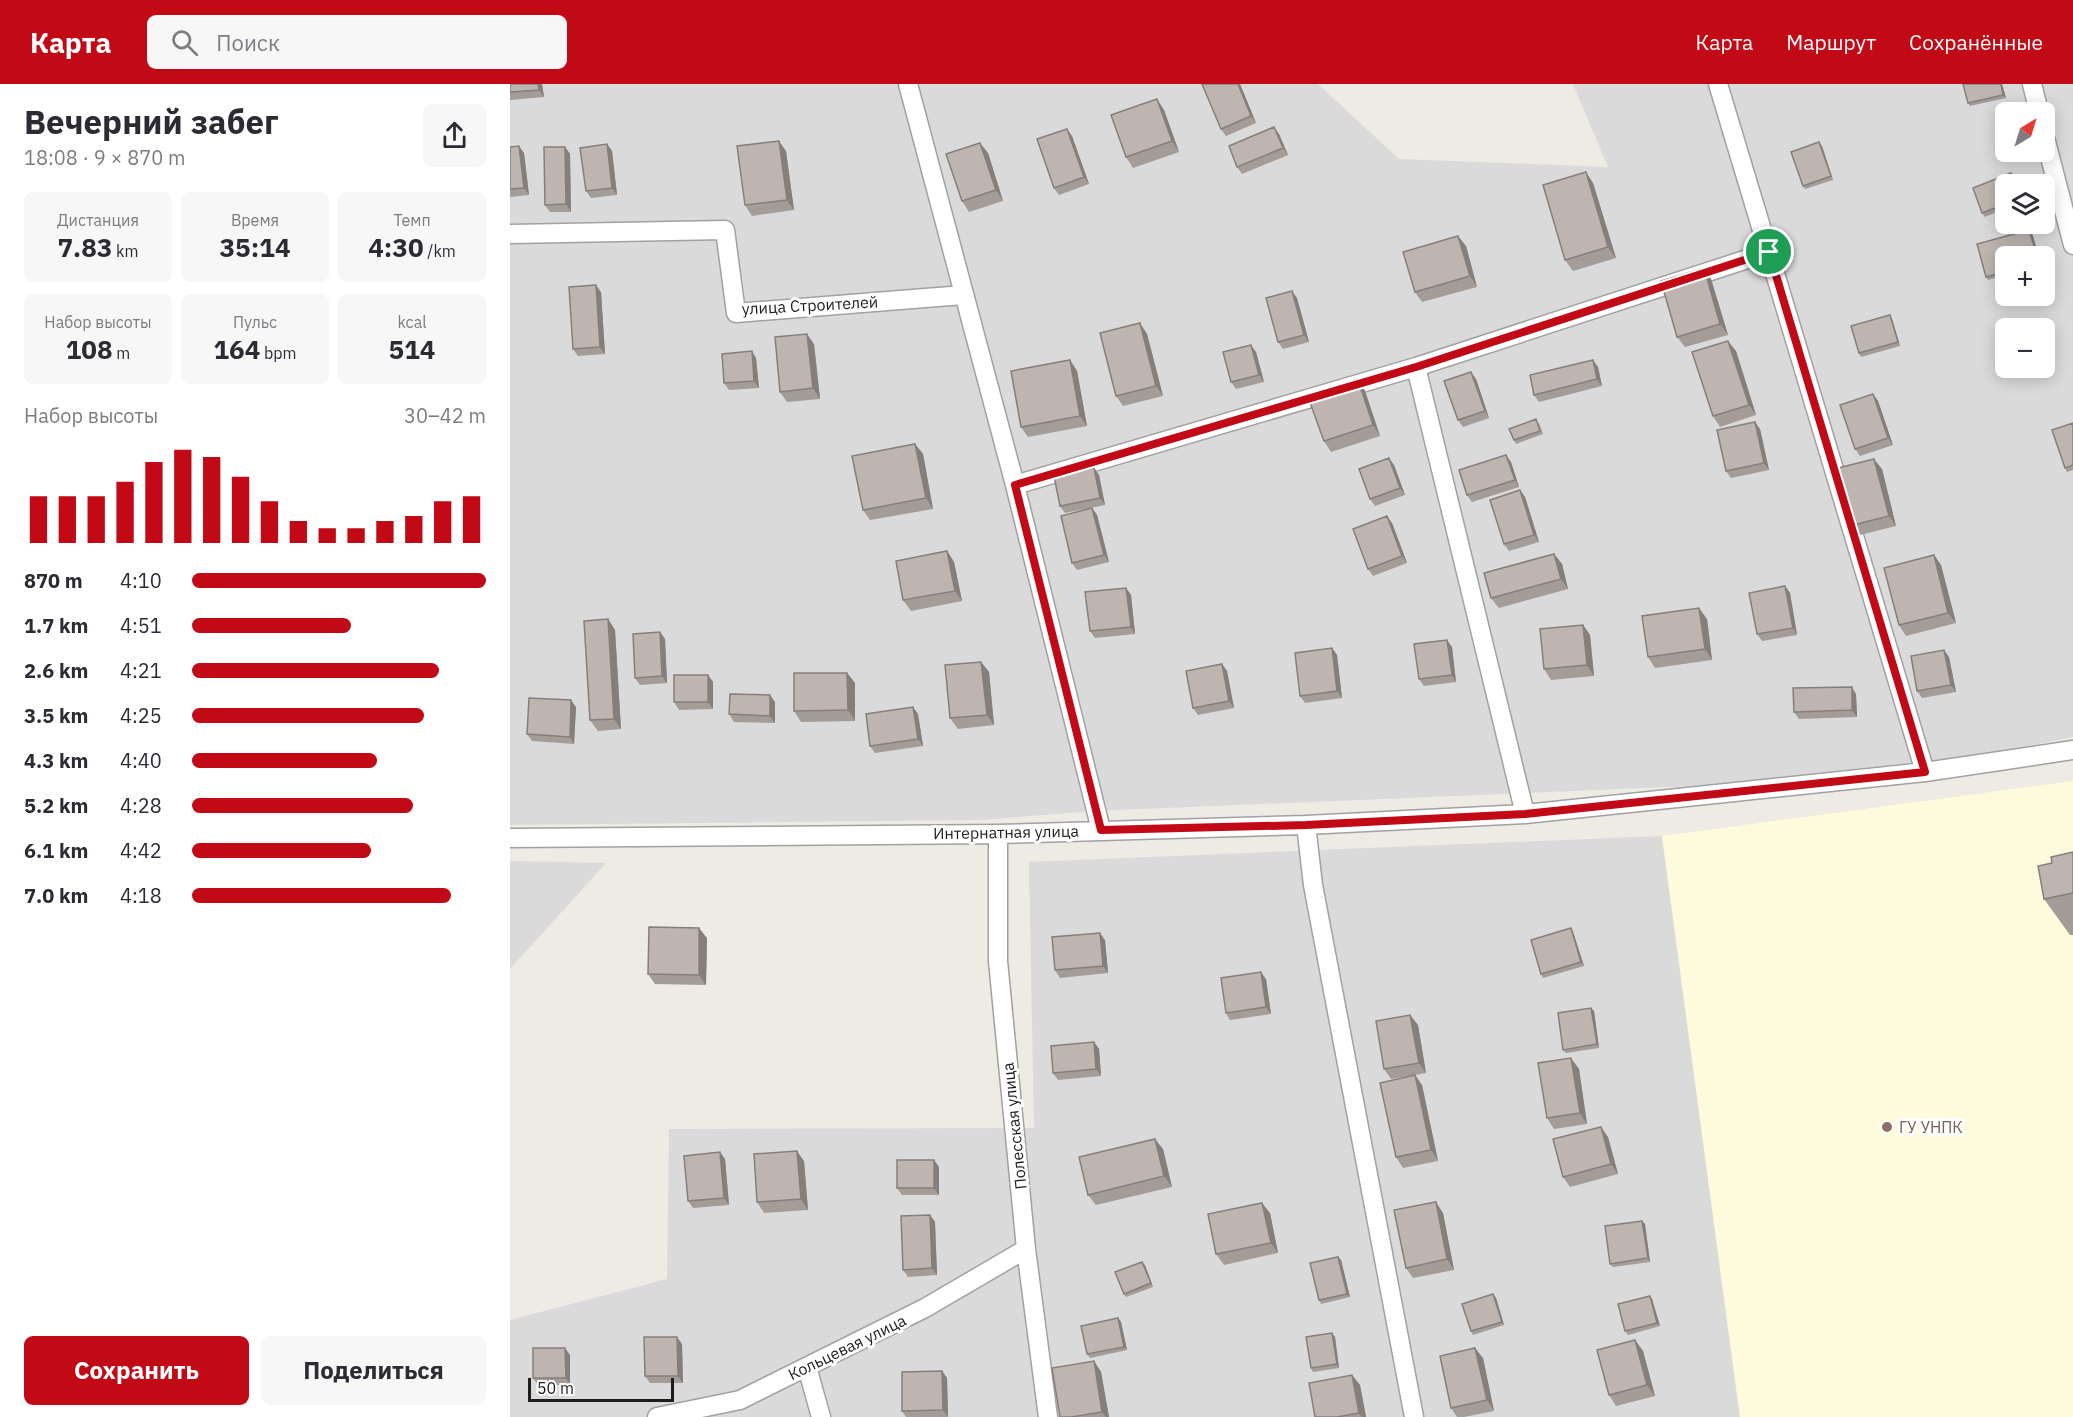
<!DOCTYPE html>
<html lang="ru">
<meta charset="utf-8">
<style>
:root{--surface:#fff;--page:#f7f7f7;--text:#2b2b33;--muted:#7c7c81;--accent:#c20916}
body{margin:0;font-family:"IBM Plex Sans",sans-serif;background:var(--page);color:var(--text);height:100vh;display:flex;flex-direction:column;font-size:22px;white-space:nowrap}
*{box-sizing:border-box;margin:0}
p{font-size:20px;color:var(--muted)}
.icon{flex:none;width:33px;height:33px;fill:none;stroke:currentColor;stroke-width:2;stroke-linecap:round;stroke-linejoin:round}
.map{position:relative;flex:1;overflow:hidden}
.details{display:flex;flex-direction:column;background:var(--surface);width:510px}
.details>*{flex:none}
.needle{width:39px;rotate:38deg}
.controls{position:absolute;left:1485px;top:18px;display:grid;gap:12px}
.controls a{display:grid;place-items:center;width:60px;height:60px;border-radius:9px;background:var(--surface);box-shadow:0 3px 15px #0003;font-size:30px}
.scale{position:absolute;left:18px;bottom:15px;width:146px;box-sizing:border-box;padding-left:6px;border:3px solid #1d1d1d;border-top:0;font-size:16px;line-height:21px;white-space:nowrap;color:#1d1d1d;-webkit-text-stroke:4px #fff;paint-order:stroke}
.pin{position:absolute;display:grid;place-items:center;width:51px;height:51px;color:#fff;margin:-26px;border:3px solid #fff;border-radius:50%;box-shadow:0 2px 6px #0007}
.round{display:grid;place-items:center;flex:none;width:63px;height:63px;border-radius:9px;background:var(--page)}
.overview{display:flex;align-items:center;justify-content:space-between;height:102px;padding:0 24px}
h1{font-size:33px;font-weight:700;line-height:45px}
.figures{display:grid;grid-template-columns:repeat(3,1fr);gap:9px;height:102px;padding:6px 24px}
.figures div{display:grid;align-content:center;border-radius:9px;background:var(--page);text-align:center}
.figures b{font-size:26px;font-weight:700}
.figures small{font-size:16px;font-weight:400}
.figures p{font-size:16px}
.chart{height:168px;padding:12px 24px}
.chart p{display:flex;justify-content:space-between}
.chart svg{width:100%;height:108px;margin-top:6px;stroke:var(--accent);stroke-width:6}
.cta{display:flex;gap:12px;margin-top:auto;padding:12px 24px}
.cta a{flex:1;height:69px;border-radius:9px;background:var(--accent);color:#fff;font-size:24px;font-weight:700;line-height:69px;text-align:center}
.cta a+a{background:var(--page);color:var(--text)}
ul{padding:0 24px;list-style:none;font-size:20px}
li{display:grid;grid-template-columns:96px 72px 1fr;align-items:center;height:45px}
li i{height:15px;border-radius:8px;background:var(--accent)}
header{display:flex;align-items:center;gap:36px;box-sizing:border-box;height:84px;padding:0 30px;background:var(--accent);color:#fff}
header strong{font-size:28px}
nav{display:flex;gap:33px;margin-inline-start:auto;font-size:21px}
.search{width:420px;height:54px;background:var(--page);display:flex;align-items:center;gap:15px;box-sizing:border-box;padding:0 21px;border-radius:9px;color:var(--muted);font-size:22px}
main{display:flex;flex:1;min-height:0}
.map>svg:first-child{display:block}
.residential{fill:#dbdada;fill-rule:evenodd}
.education{fill:#fefbdd}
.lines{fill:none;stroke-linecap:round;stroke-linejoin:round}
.minor-casing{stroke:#a1a1a1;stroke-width:21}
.minor{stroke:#fff;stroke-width:18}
.wall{fill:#a39c97}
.shaded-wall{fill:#857f7b}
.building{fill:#beb5b0;stroke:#857f7b;stroke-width:1.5}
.route-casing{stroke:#fff;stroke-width:12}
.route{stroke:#c20916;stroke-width:8}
.education-dot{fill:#8d6e63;stroke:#fff;stroke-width:2}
.labels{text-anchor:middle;stroke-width:6;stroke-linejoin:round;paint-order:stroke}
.street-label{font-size:16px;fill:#1d1d1d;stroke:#fff}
.education-label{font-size:16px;fill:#785e54;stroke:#fff;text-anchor:start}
</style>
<header>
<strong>Карта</strong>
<div class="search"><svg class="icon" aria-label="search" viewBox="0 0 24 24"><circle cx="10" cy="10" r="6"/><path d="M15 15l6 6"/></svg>Поиск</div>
<nav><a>Карта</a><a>Маршрут</a><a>Сохранённые</a></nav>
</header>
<main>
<section class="details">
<div class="overview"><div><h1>Вечерний забег</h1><p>18:08 · 9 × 870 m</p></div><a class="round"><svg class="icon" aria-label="share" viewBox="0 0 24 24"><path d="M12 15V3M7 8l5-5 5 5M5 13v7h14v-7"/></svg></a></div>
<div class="figures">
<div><p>Дистанция</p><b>7.83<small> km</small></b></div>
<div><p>Время</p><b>35:14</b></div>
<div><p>Темп</p><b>4:30<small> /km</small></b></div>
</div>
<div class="figures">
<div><p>Набор высоты</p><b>108<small> m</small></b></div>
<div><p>Пульс</p><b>164<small> bpm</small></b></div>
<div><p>kcal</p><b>514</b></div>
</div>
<div class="chart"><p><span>Набор высоты</span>30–42 m</p>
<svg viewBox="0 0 160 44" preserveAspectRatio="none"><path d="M5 44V25M15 44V25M25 44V25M35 44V19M45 44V11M55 44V6M65 44V9M75 44V17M85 44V27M95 44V35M105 44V38M115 44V38M125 44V35M135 44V33M145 44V27M155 44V25"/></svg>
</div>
<ul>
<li><b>870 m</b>4:10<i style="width:100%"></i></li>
<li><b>1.7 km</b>4:51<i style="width:54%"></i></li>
<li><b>2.6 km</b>4:21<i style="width:84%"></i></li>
<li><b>3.5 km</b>4:25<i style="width:79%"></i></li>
<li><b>4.3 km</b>4:40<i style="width:63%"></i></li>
<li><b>5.2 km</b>4:28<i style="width:75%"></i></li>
<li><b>6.1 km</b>4:42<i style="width:61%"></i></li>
<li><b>7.0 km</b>4:18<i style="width:88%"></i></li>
</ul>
<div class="cta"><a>Сохранить</a><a>Поделиться</a></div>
</section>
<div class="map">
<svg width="1563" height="1333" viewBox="0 0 1563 1333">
<rect width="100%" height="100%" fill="#eeeae4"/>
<!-- residential -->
<path class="residential" d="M0,0H808L889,75L1098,83L1063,0H1563V653L1469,672L1184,702L583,727L472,736L0,741ZM1496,28H1534V68H1496ZM1496,100H1534V140H1496ZM1496,172H1534V212H1496ZM1496,244H1534V284H1496Z
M1152,752L1230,1333H0V1236L157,1195L159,1045L524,1044L519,778Z
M0,777L96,779L0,885Z"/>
<!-- education -->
<path class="education" d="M1563,697V1333H1230L1152,752Z"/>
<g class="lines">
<defs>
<path id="minor" d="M398,0L505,401L591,746
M1208,0L1415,688
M1522,0L1529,28
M1534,50L1563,161
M0,150L215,146L226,229L453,211
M906,283L1015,730
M505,401L906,283L1259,168
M796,741L803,801L904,1333
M488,750V877L516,1165L538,1333
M0,754L488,750L796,741L1015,730L1415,688L1563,666
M297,1283L311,1333
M147,1333L230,1316L415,1224L516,1165"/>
</defs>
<!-- minor casing -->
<use href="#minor" class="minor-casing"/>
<!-- minor -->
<use href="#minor" class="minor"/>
</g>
<!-- wall -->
<path class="wall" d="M0,0H32L34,13L0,16Z
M730,0L746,39L716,52L711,45Z
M1492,0L1496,14L1460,22L1458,19Z
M654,26L669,68L623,84L616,73Z
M769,50L778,71L732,90L727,83Z
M562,52L579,100L549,111L544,104Z
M97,60L102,67L107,111L81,114L76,107Z
M1312,62L1323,96L1295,105L1293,102Z
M0,63L14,69L19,111L0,113Z
M55,63L60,70L61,128H40L35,121Z
M276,67L284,126L242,132L235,121Z
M478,69L493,117L459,128L452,117Z
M1501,89L1504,93L1496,100V124L1475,133L1472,129Z
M1083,99L1106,174L1063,187L1055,176Z
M1519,146L1522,149L1529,172H1496V191L1478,196L1476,193L1467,160Z
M956,162L967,203L912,218L905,208Z
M1194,184L1201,195L1218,251L1175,263L1167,253Z
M91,208L95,270L68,272L63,265Z
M787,214L799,258L773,265L768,258Z
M1380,231L1382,235L1390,262L1351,273L1349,269Z
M637,250L653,312L613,322L606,312Z
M304,260L310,315L277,318L270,308Z
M1226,267L1246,331L1210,343L1203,332Z
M746,268L754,298L726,305L721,298Z
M246,274L249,304L219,306L214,299Z
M560,276L567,287L577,342L518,353L511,343Z
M1088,283L1092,302L1029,318L1024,311Z
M966,295L979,334L953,343L948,336Z
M848,296L855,307L870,352L821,368L814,357Z
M1363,310L1368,317L1383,361L1350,372L1345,365Z
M1029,339L1033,350L1006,360L1004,356Z
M1563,339V386L1557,388L1555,384Z
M1250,345L1259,386L1221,394L1216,387Z
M405,360L413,370L423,425L360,436L353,426Z
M1001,378L1009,403L962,418L957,411Z
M884,381L895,411L865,422L860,415Z
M584,384L589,391L595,421L555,429L550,422Z
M1372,385L1386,442L1350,451L1343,441Z
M1010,406L1015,413L1029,458L999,467L994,460Z
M582,424L587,431L599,478L567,486L562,479Z
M882,439L897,479L863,492L858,485Z
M437,467L444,478L452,517L401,527L393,516Z
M1044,470L1052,480L1058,505L989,524L981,514Z
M1424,471L1431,481L1446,539L1396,552L1389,541Z
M1275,502L1280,509L1287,551L1252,557L1247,550Z
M616,504L621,511L625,550L585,554L580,547Z
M98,535L105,546L111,645L88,647L80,636Z
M1197,535L1202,576L1145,584L1138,573Z
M1073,541L1080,551L1084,592L1041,596L1034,585Z
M150,548L155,555L157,599L130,601L125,594Z
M942,563L946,598L914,602L909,595Z
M822,564L827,571L832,614L795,619L790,612Z
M1439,573L1446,608L1412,614L1407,607Z
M471,578L479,588L484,641L448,645L440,634Z
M712,580L717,587L724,624L688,631L683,624Z
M337,589L345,599V637L291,638L284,627Z
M198,591L203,598V625L169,626L164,618Z
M1346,610L1347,633L1289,635L1284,628Z
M265,618V639L224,638L219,630Z
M66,623L64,660L22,657L17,650Z
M408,630L413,662L365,669L360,662Z
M1563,768V851H1560L1534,815Z
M1063,848L1074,882L1033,894L1031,890Z
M197,854L196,901L145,900L138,890Z
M595,856L598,889L550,894L545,886Z
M756,895L761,930L720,936L716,929Z
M1081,924L1084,927L1089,964L1056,969L1053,966Z
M900,931L908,941L916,989L905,991L912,1001L928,1077L893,1084L886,1073L903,991L881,995L874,985Z
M584,958L589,965L591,992L548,996L543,989Z
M1069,985L1077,1040L1044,1045L1037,1034Z
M1098,1053L1108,1090L1060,1103L1053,1093Z
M653,1065L662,1103L586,1121L578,1111Z
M215,1075L219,1121L183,1124L178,1117Z
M424,1076L429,1083V1111H392L387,1104Z
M294,1077L298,1126L254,1129L247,1118Z
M760,1129L768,1169L714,1181L706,1170Z
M933,1129L944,1186L903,1194L896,1184Z
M420,1131L425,1138L427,1191L398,1193L393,1186Z
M1132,1137L1135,1140L1140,1178L1103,1183L1100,1180Z
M828,1173L831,1176L840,1213L811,1220L809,1216Z
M635,1181L643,1203L616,1213L614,1210Z
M983,1210L986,1214L994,1241L963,1251L961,1247Z
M1142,1215L1150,1242L1118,1251L1115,1247Z
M608,1234L611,1238L617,1266L580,1274L577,1270Z
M822,1249L825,1253L829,1284L803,1288L801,1284Z
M1125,1256L1133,1267L1145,1312L1106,1322L1099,1311Z
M172,1260L173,1299H140L135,1292Z
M60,1271V1301H28L23,1294Z
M973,1274L984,1327L954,1333H947L941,1324Z
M584,1277L591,1288L599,1333H550Z
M432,1287L437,1294L438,1333H396L392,1327Z
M842,1291L850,1301L856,1333H805Z"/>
<!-- shaded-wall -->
<path class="shaded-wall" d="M28,0H32L34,13L29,6Z
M728,0H730L746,39L741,32Z
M1491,0H1492L1496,14L1493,11Z
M647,15L654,26L669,68L662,57Z
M764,43L769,50L778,71L773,64Z
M557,45L562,52L579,100L574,93Z
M269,57L276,67L284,126L277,116Z
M1309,58L1312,62L1323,96L1321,92Z
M470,59L478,69L493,117L486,106Z
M97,60L102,67L107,111L102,104Z
M9,62L14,69L19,111L14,104Z
M55,63L60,70L61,128L56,120Z
M1076,88L1083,99L1106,174L1098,163Z
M1519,146L1522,149L1529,172H1527Z
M948,152L956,162L967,203L960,192Z
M1194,184L1201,195L1218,251L1210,240Z
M86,201L91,208L95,270L90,263Z
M782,207L787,214L799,258L794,251Z
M1380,231L1382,235L1390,262L1388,258Z
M630,239L637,250L653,312L646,302Z
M297,250L304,260L310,315L303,304Z
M1218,257L1226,267L1246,331L1239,321Z
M741,261L746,268L754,298L749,291Z
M242,267L246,274L249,304L244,297Z
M560,276L567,287L577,342L570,332Z
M1083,276L1088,283L1092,302L1087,295Z
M961,288L966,295L979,334L975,327Z
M848,296L855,307L870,352L863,341Z
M1363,310L1368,317L1383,361L1378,354Z
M1245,338L1250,345L1259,386L1254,379Z
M405,360L413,370L423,425L416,414Z
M996,371L1001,378L1009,403L1005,396Z
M879,374L884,381L895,411L890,404Z
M1364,375L1372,385L1386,442L1379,432Z
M584,384L589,391L595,421L590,414Z
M1010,406L1015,413L1029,458L1024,451Z
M582,424L587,431L599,478L594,471Z
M877,432L882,439L897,479L892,472Z
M437,467L444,478L452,517L445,507Z
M1044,470L1052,480L1058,505L1051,495Z
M1424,471L1431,481L1446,539L1438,529Z
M1275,502L1280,509L1287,551L1283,544Z
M616,504L621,511L625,550L621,543Z
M1189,524L1197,535L1202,576L1195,565Z
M98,535L105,546L111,645L104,635Z
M1073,541L1080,551L1084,592L1077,581Z
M150,548L155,555L157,599L152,592Z
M937,556L942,563L946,598L942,591Z
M822,564L827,571L832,614L827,607Z
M1434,566L1439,573L1446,608L1441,601Z
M471,578L479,588L484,641L477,631Z
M712,580L717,587L724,624L719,617Z
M337,589L345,599V637L338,626Z
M198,591L203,598V625L198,618Z
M1342,603L1346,610L1347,633L1342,626Z
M260,611L265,618V639L260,632Z
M61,616L66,623L64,660L60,653Z
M403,623L408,630L413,662L408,655Z
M189,844L197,854L196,901L189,891Z
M1061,844L1063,848L1074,882L1071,878Z
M590,849L595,856L598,889L593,882Z
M751,888L756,895L761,930L756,923Z
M1081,924L1084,927L1089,964L1087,960Z
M900,931L908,941L916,989L909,979Z
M584,958L589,965L591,992L586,985Z
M1061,974L1069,985L1077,1040L1070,1029Z
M905,991L912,1001L928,1077L921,1066Z
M1091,1043L1098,1053L1108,1090L1101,1080Z
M645,1055L653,1065L662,1103L654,1092Z
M287,1067L294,1077L298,1126L291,1115Z
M210,1068L215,1075L219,1121L214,1114Z
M424,1076L429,1083V1111L424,1104Z
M926,1118L933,1129L944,1186L937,1175Z
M752,1119L760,1129L768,1169L761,1159Z
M420,1131L425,1138L427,1191L422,1184Z
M1132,1137L1135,1140L1140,1178L1138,1174Z
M828,1173L831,1176L840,1213L837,1210Z
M632,1178L635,1181L643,1203L641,1199Z
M983,1210L986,1214L994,1241L992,1238Z
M1140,1212L1142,1215L1150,1242L1147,1239Z
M608,1234L611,1238L617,1266L614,1263Z
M822,1249L825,1253L829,1284L827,1280Z
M167,1253L172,1260L173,1299L168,1292Z
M1125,1256L1133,1267L1145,1312L1137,1301Z
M55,1264L60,1271V1301L56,1294Z
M965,1264L973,1274L984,1327L977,1316Z
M584,1277L591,1288L599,1333H596L592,1328Z
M432,1287L437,1294L438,1333L433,1326Z
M842,1291L850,1301L856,1333H852L849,1329Z"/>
<!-- building -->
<path class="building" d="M0,0H28L29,6L0,8Z
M692,0H728L741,32L711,45Z
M1453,0H1491L1493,11L1458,19Z
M647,15L662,57L616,73L601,31Z
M764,43L773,64L727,83L719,62Z
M557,45L574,93L544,104L527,55Z
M269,57L277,116L235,121L227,62Z
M1309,58L1321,92L1293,102L1281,68Z
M470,59L486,106L452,117L436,70Z
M97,60L102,104L76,107L70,64Z
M9,62L14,104L0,105V63Z
M34,63H55L56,120L35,121Z
M1076,88L1098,163L1055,176L1033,101Z
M1501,89L1506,100H1496V120L1472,129L1463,104Z
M1519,146L1527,172H1496V187L1476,193L1467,160Z
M948,152L960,192L905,208L893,168Z
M1194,184L1210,240L1167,253L1151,197Z
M86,201L90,263L63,265L59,203Z
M782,207L794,251L768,258L756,214Z
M1380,231L1388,258L1349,269L1341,242Z
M630,239L646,302L606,312L590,249Z
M297,250L303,304L270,308L265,253Z
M1218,257L1239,321L1203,332L1182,268Z
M741,261L749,291L721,298L713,268Z
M242,267L244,297L214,299L212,270Z
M560,276L570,332L511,343L501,287Z
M1083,276L1087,295L1024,311L1020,291Z
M961,288L975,327L948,336L934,297Z
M848,296L863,341L814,357L798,313Z
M1363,310L1378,354L1345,365L1330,321Z
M1026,335L1030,347L1004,356L999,345Z
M1245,338L1254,379L1216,387L1207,346Z
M1563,339V381L1555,384L1542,346Z
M405,360L416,414L353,426L342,372Z
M996,371L1005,396L957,411L949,386Z
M879,374L890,404L860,415L849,385Z
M1364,375L1379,432L1343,441L1328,384Z
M584,384L590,414L550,422L544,392Z
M1010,406L1024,451L994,460L980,416Z
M582,424L594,471L562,479L551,432Z
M877,432L892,472L858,485L843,445Z
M437,467L445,507L393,516L386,477Z
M1044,470L1051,495L981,514L974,489Z
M1424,471L1438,529L1389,541L1374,484Z
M1275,502L1283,544L1247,550L1239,509Z
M616,504L621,543L580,547L575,508Z
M1189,524L1195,565L1138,573L1132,532Z
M98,535L104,635L80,636L74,537Z
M1073,541L1077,581L1034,585L1030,545Z
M150,548L152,592L125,594L123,550Z
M937,556L942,591L909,595L904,560Z
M822,564L827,607L790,612L785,569Z
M1434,566L1441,601L1407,607L1401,572Z
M471,578L477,631L440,634L435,581Z
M712,580L719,617L683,624L676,587Z
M284,589H337L338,626L284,627Z
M164,591H198V618H164Z
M1342,603V626L1284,628L1283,604Z
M220,610L260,611V632L219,630Z
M19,614L61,616L60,653L17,650Z
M403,623L408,655L360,662L356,630Z
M1563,768V809L1534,815L1528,782L1542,779L1541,773Z
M139,843L189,844V891L138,890Z
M1061,844L1071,878L1031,890L1021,856Z
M590,849L593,882L545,886L542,853Z
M751,888L756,923L716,929L711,894Z
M1081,924L1087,960L1053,966L1048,929Z
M900,931L909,979L874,985L866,937Z
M584,958L586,985L543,989L541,962Z
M1061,974L1070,1029L1037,1034L1028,979Z
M905,991L921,1066L886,1073L870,999Z
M1091,1043L1101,1080L1053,1093L1043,1055Z
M645,1055L654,1092L578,1111L569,1073Z
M287,1067L291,1115L247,1118L244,1070Z
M210,1068L214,1114L178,1117L174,1072Z
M387,1076H424V1104H387Z
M926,1118L937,1175L896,1184L884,1126Z
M752,1119L761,1159L706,1170L698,1130Z
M420,1131L422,1184L393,1186L391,1132Z
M1132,1137L1138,1174L1100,1180L1095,1142Z
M828,1173L837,1210L809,1216L800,1179Z
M632,1178L641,1199L614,1210L605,1188Z
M983,1210L992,1238L961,1247L952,1220Z
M1140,1212L1147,1239L1115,1247L1108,1220Z
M608,1234L614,1263L577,1270L571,1242Z
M822,1249L827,1280L801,1284L796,1253Z
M134,1253H167L168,1292H135Z
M1125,1256L1137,1301L1099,1311L1087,1266Z
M23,1264H55L56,1294H23Z
M965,1264L977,1316L941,1324L930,1272Z
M584,1277L592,1328L561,1333H550L542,1284Z
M432,1287L433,1326L392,1327V1288Z
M842,1291L849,1329L827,1333H805L799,1299Z"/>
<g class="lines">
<defs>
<path id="route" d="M1259,168L1415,688L1015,730L796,741L591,746L505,401L906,283Z"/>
</defs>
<!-- route casing -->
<use href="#route" class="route-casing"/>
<!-- route -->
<use href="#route" class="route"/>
</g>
<!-- markers -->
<circle class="education-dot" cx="1377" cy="1043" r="6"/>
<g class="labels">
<!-- street labels -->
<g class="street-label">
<text transform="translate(300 221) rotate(-3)" y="6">улица Строителей</text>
<text transform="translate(496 748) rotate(-1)" y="6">Интернатная улица</text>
<text transform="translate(504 1042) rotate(-96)" y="6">Полесская улица</text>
<text transform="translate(337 1263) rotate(-26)" y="6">Кольцевая улица</text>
</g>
<!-- education labels -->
<g class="education-label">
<text x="1389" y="1049">ГУ УНПК</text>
</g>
</g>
</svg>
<div class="controls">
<a><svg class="needle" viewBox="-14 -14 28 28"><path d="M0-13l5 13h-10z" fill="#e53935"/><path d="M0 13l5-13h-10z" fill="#7c7c81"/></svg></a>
<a><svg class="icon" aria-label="layers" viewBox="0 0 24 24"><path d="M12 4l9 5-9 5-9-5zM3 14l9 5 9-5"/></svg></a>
<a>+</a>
<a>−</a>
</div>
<div class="scale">50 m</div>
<div class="pin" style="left:1259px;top:168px;background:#1e9e55"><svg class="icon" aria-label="arrive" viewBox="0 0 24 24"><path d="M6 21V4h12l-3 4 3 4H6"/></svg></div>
</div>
</main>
